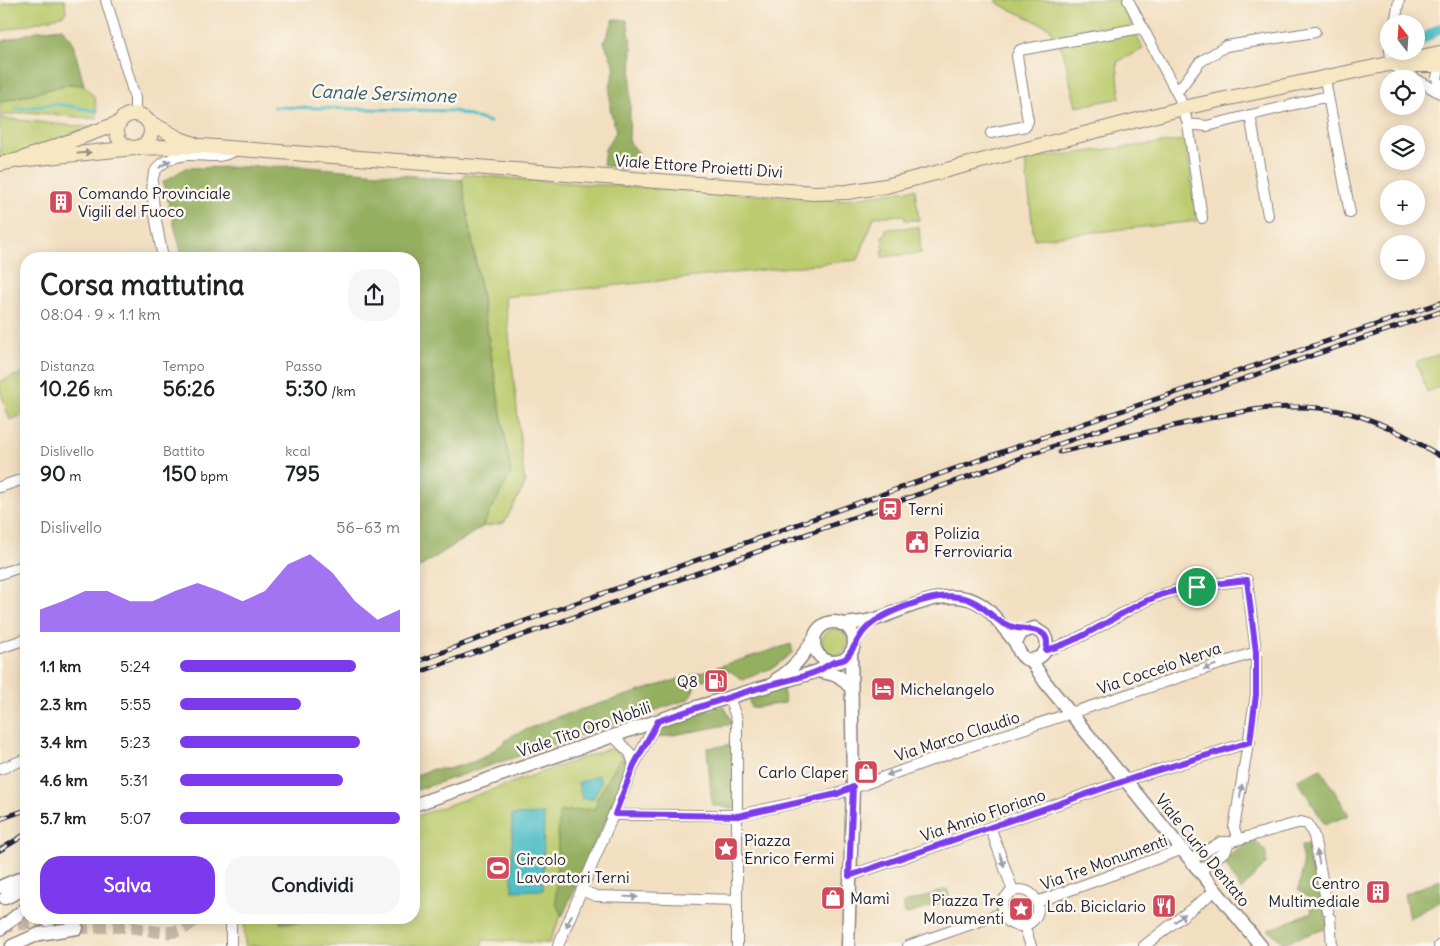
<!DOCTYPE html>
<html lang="it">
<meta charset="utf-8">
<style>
:root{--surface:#fff;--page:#f6f6f6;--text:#202124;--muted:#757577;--accent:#7c3aed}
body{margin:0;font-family:Delius,sans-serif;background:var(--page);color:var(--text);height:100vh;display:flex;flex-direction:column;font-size:19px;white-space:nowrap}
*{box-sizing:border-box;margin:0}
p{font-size:16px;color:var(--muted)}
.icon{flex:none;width:28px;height:28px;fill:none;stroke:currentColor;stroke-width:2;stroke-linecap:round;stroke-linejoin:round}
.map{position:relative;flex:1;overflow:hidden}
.panel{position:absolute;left:20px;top:252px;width:400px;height:672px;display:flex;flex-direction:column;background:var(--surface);border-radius:20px;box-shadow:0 2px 12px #0003}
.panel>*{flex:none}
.needle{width:32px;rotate:343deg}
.tools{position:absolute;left:1380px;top:15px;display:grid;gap:10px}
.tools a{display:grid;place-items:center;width:45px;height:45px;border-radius:50%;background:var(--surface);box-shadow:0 2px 12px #0003;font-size:25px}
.pin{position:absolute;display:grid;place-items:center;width:42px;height:42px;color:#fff;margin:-21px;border:2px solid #fff;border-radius:50%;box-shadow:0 1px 5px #0007}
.round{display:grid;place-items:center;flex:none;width:52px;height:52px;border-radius:20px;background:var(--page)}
.head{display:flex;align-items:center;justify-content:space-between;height:85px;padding:0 20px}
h1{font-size:28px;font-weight:700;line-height:38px}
.metrics{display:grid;grid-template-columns:repeat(3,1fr);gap:8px;height:85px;padding:5px 20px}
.metrics div{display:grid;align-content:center}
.metrics b{font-size:21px;font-weight:700}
.metrics small{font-size:14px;font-weight:400}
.metrics p{font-size:14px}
.chart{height:140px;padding:10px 20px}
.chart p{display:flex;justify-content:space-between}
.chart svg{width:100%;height:90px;margin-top:5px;fill:var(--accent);opacity:.7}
.button{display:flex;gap:10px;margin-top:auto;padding:10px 20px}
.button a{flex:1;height:58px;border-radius:20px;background:var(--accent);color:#fff;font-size:20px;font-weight:700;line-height:58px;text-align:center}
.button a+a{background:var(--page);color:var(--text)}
ul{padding:0 20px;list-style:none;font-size:16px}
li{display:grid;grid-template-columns:80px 60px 1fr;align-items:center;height:38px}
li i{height:12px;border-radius:6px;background:var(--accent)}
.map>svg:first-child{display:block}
.green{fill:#bbcb6e;stroke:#6e7654}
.forest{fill:#94af61;stroke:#5b684e}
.water{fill:#4ebdc6;stroke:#387080}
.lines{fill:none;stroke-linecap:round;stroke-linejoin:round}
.stream{stroke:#4ebdc6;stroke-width:3}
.canal{stroke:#4ebdc6;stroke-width:10}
.tertiary-tunnel{stroke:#c8b9a6;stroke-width:12;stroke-dasharray:12 6;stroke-linecap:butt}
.minor-casing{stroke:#8a807e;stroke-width:12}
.tertiary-casing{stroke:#8a807e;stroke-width:15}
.secondary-casing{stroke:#8a807e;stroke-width:16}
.minor{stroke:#fff;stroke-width:10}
.tertiary{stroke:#fff;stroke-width:12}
.secondary{stroke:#f7e8c3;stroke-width:14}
.rail-casing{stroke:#22223b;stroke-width:5}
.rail{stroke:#fbf7ec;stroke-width:3;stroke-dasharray:9;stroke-linecap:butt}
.oneway{fill:#978f86}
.oneway2{fill:#9c9ca7}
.route-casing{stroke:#fff;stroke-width:10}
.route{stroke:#7c3aed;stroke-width:6}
.labels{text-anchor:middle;stroke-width:5;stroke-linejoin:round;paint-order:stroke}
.street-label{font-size:16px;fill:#22223b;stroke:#fbf7ec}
.poi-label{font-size:16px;fill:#22223b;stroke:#fbf7ec;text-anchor:start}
.water-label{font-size:18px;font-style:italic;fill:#31586c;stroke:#fbf7ec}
</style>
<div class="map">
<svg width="1440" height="946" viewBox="0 0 1440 946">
<rect width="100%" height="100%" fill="#fbf7ec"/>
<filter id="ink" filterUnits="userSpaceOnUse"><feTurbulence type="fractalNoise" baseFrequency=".02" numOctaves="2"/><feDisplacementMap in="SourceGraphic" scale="10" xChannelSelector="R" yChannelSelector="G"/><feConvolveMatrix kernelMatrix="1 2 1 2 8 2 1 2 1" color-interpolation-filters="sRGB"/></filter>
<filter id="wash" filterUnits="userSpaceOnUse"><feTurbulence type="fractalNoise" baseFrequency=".0096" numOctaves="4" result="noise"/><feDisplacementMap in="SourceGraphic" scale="20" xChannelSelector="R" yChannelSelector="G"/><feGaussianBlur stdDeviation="1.12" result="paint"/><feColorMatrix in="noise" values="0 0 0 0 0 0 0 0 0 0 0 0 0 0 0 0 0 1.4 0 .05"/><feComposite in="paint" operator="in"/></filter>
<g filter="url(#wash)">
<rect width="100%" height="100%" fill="#f2dfc1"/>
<!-- green -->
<path class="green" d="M22,0H65L66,13L61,16L0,32V5Z
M996,0H1120L1143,49L1117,62L1120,98L1076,107L1063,51L1050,28L999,4Z
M69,84L84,85L95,98L97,119L29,112L0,116V102Z
M0,118L96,128L0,161Z
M1186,140L1197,221L1034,239L1025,159Z
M464,174L540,181L840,200L915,189L919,220H905L904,215L874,217L858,260L505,297L525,485L504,523L482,527L511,473L462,180Z
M919,227L921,253L882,257L881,251H884L882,236L885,235L886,229Z
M1440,354V387L1427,392L1416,362Z
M26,372V414L10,420L0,390V381Z
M822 642a13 13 0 1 1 26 0a13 13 0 1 1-26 0Z
M611,748L624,757L626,770L549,943L482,940V946H245L244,919H414V817Z"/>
<!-- forest -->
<path class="forest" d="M614,19L627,20L632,48L629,141L639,153L626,170L603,165L605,149L616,132L610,108V86L615,68L604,42Z
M62,28L72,40L84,85L69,84L0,102V42L37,31Z
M295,166L462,180L511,473L482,527L414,571V259H183L163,182L186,168Z
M791,644L793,652L774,667L743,680L730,671L697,682L689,699L414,791V776L433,769H448L473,762L488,755L513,735L557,717Z
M783,687L785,703L751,708L748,697Z
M724,706L733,724L657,738L659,724Z
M737,744L739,809L712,805L707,748Z
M633,759L562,917L556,903V890L559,812L596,808L597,798L619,760Z
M1321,769L1349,815L1325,825L1297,779Z
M1254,839L1266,852V864L1241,890L1223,860Z
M1309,844L1322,890L1328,928L1283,943L1268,929C1286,925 1295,918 1312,912L1307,897L1298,890L1303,868L1301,845Z
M1440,880V902L1409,918L1404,894Z
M947,889L951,900L905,915L902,904Z
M281,919H340V923H280Z"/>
<!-- water -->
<path class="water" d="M598,775L601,782L593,799H582L578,783Z
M544,814L543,890L512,891V815Z"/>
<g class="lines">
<!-- stream -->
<path class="stream" d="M274,107L454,111L490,122
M16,109L57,104L97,111"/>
<!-- canal -->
<path class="canal" d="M1416,44L1440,28
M1403,52L1404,51"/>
</g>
</g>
<g filter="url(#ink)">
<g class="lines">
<!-- tertiary-tunnel -->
<path class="tertiary-tunnel" d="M0,928L46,920
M77,928C94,928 111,926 128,927C155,930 175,941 196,919"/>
<defs>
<path id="minor" d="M106,0L135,98V114
M1128,0L1180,99L1188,124L1207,126L1328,96L1325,79
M1395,24L1399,0
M1390,51L1392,65L1416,79
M1440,64L1437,78L1440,90
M1416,79L1440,93
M1177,92L1200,62L1226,46L1315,32
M1328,96L1350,213
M1250,115L1268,215
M1188,124L1202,218
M991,133L1026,126L1028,121L1017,56L1020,50L1141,28
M163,259C160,239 148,191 154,174C158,163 175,156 186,155C207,154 218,161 238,149
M0,487L26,478
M0,574L26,565
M0,648L26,639
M1046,650C1082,641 1112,617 1146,601C1175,587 1216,584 1247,580L1256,652V695L1234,828L1238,839
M729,697L737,720V946
M634,765L657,721
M0,769L26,759
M615,815H738L837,794L962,749L1256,652
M991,829L1013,891
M1229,842L1301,822L1308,824L1314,836L1328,911
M1191,860L1221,842H1229L1226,850L1200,871
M849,876L1136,777L1250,742
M1002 908a18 18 0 1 1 36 0a18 18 0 1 1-36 0Z
M583,891L596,896L737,900
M1037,902L1183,849
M1330,918L1332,946
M1024,925L1031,946
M231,946V919
M558,946L634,765L630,753L613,736
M908,946L1003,913
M1144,946L1216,890
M1439,946L1440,945"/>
<path id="tertiary" d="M814 642a20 20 0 1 1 40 0a20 20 0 1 1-40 0Z
M841,624C855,623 869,622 882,617C913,606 957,582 987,609C991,612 1014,640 1016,644C1019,651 1019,654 1026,659C1041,662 1052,649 1044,635L1034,628L1021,633L1016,643
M1031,660L1045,682L1261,946
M818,671L839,676L851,688
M777,679C794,669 803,655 814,639
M414,805L697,707L818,671L834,662
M0,887L26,876
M5,898L26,888
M46,920L51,919
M0,929L26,908
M12,946L39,934L77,928
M848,946L853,787L851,652"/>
<path id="secondary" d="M1402,65H1440
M117 131a17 17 0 1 1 34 0a17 17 0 1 1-34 0Z
M149,122L180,139L194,144
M19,160L134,148L202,146L814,193L847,192L886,186L1183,108L1440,53
M0,164L19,160L119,123"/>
</defs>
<!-- minor casing -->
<use href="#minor" class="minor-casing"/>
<!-- tertiary casing -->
<use href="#tertiary" class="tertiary-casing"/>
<!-- secondary casing -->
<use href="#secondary" class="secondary-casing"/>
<!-- minor -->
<use href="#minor" class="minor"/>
<!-- tertiary -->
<use href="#tertiary" class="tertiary"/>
<!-- secondary -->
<use href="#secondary" class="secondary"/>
<defs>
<path id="rail" d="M1060,452C1099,443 1139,434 1178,425C1232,413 1284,400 1340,411C1375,418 1409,437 1440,456
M414,663L522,622L1047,436L1440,303
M414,674L1231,383L1440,312
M0,819L26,810
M0,850L26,834"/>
</defs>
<!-- rail casing -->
<use href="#rail" class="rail-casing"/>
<!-- rail -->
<use href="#rail" class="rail"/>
</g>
<!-- one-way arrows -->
<defs><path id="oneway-solid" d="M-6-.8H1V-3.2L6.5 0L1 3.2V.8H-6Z" transform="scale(1.25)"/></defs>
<use class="oneway" href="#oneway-solid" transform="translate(84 153) rotate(-6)"/>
<g class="oneway2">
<use href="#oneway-solid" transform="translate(165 164) rotate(-34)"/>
<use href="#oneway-solid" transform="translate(1210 667) rotate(161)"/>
<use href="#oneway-solid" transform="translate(893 773) rotate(161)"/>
<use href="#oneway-solid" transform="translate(1241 791) rotate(-80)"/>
<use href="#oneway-solid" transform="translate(1318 857) rotate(-101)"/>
<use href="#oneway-solid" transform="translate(1002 860) rotate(70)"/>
<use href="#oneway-solid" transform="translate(631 897) rotate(1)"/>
<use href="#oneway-solid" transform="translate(1180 918) rotate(-38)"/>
<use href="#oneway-solid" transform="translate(569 921) rotate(114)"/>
</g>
</g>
<g class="lines" filter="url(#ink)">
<defs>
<path id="route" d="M1247,580L1256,652V695L1250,742L1136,777L849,876L853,787L837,794L738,816L615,814L634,765L658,721C694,709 730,696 766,686C783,681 802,678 818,671C823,669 828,664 834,662C838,661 841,661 845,659C852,653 857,639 864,631C880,612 934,593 958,597C986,600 991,624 1017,628C1031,630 1052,628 1046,650C1082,641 1112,617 1146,601C1175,587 1215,584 1247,580Z"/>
</defs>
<!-- route casing -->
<use href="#route" class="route-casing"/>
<!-- route -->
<use href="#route" class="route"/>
</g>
<!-- icons -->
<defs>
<symbol id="building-square" viewBox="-11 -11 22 22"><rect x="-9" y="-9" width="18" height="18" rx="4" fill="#d1495b" stroke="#fbf7ec"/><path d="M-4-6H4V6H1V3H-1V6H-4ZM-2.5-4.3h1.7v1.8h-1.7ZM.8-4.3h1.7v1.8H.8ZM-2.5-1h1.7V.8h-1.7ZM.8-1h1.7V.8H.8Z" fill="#fff"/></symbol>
<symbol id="station-square" viewBox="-11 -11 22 22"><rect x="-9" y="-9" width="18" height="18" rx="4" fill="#d1495b" stroke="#fbf7ec"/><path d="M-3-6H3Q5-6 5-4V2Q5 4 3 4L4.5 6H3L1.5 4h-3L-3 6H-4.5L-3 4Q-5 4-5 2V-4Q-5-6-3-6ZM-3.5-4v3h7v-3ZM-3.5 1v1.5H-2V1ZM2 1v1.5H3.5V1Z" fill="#fff"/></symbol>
<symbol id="civic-square" viewBox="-11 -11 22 22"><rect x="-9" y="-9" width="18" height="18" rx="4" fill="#d1495b" stroke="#fbf7ec"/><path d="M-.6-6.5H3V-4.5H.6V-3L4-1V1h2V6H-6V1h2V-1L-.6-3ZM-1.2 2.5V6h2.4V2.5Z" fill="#fff"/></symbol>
<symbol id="fuel-square" viewBox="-11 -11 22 22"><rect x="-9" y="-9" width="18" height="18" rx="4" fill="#d1495b" stroke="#fbf7ec"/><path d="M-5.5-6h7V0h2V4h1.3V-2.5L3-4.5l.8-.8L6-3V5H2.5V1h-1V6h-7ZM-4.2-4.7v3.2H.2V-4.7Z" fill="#fff"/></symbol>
<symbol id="hotel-square" viewBox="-11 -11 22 22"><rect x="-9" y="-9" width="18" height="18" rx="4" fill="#d1495b" stroke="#fbf7ec"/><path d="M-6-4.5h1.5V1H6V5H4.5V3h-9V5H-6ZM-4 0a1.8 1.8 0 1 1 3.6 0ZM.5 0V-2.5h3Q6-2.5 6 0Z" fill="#fff"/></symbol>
<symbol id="shop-square" viewBox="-11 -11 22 22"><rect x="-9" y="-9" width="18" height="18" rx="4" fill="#d1495b" stroke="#fbf7ec"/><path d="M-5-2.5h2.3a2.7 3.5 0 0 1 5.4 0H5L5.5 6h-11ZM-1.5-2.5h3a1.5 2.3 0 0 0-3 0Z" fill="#fff"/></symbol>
<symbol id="sight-square" viewBox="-11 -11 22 22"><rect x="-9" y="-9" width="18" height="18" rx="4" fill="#d1495b" stroke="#fbf7ec"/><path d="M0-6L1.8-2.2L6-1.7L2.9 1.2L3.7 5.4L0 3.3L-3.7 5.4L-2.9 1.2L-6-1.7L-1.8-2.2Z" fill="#fff"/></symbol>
<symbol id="stadium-square" viewBox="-11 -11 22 22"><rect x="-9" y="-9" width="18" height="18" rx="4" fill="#d1495b" stroke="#fbf7ec"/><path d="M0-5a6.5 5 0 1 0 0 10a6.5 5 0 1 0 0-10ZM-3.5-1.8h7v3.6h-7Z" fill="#fff"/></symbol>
<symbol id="restaurant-square" viewBox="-11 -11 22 22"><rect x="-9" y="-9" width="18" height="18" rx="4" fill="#d1495b" stroke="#fbf7ec"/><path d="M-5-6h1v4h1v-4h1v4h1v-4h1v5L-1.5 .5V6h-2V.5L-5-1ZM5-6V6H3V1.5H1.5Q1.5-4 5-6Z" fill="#fff"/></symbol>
</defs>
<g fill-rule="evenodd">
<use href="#building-square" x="47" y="188" width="28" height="28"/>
<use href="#station-square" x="876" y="495" width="28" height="28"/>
<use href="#civic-square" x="903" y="528" width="28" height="28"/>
<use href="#fuel-square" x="702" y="667" width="28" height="28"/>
<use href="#hotel-square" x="869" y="675" width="28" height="28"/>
<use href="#shop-square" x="852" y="758" width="28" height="28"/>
<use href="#sight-square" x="712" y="835" width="28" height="28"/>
<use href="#stadium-square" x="484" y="854" width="28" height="28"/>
<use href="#building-square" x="1364" y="878" width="28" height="28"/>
<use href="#shop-square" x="819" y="884" width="28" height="28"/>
<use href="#restaurant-square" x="1150" y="892" width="28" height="28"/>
<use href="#sight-square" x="1007" y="895" width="28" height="28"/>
</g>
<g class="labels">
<!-- street labels -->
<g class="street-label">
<text transform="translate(699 166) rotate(4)" y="6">Viale Ettore Proietti Divi</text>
<text transform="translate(1159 668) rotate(-19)" y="6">Via Cocceio Nerva</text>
<text transform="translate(584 729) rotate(-19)" y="6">Viale Tito Oro Nobili</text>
<text transform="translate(957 736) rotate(-18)" y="6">Via Marco Claudio</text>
<text transform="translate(983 815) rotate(-19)" y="6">Via Annio Floriano</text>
<text transform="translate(1203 850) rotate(51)" y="6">Viale Curio Dentato</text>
<text transform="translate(1104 862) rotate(-20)" y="6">Via Tre Monumenti</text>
</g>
<!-- poi labels -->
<g class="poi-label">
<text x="78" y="199">Comando Provinciale<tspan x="78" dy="18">Vigili del Fuoco</tspan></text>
<text x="908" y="515">Terni</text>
<text x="934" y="539">Polizia<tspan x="934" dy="18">Ferroviaria</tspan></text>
<text x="698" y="687" text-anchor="end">Q8</text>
<text x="900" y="695">Michelangelo</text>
<text x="848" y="778" text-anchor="end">Carlo Claper</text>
<text x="744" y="846">Piazza<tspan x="744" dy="18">Enrico Fermi</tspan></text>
<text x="516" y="865">Circolo<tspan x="516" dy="18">Lavoratori Terni</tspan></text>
<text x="1360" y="889" text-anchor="end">Centro<tspan x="1360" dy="18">Multimediale</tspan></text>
<text x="850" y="904">Mamì</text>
<text x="1004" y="906" text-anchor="end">Piazza Tre<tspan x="1004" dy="18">Monumenti</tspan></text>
<text x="1146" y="912" text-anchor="end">Lab. Biciclario</text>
</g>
<!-- water labels -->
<g class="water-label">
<text transform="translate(383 94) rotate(2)" y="6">Canale Sersimone</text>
</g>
</g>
</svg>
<div class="tools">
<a><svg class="needle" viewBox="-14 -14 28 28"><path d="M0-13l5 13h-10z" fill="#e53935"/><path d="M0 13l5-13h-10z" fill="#757577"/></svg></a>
<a><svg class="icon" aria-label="locate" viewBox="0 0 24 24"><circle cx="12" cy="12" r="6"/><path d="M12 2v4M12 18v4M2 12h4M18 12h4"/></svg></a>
<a><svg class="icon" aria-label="layers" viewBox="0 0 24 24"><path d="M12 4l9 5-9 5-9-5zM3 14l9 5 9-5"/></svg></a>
<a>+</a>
<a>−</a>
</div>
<div class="pin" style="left:1197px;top:587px;background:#1e9e55"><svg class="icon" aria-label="arrive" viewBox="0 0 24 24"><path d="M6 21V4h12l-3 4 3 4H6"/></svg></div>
<section class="panel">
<div class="head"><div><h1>Corsa mattutina</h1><p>08:04 · 9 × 1.1 km</p></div><a class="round"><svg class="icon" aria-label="share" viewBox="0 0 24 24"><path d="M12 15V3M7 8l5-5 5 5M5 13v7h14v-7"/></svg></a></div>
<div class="metrics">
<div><p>Distanza</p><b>10.26<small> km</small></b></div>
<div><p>Tempo</p><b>56:26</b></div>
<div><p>Passo</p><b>5:30<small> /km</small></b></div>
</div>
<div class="metrics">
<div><p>Dislivello</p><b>90<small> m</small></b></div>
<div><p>Battito</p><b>150<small> bpm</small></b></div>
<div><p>kcal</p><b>795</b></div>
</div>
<div class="chart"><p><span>Dislivello</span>56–63 m</p>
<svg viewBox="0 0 160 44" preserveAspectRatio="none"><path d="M0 44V33L10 29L20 24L30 24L40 29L50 29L60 24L70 20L80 24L90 29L100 24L110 11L120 6L130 15L140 29L150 38L160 33V44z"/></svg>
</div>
<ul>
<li><b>1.1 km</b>5:24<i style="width:80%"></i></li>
<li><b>2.3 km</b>5:55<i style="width:55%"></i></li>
<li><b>3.4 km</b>5:23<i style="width:82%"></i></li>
<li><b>4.6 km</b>5:31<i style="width:74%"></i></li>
<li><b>5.7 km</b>5:07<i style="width:100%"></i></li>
</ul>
<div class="button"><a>Salva</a><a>Condividi</a></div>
</section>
</div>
